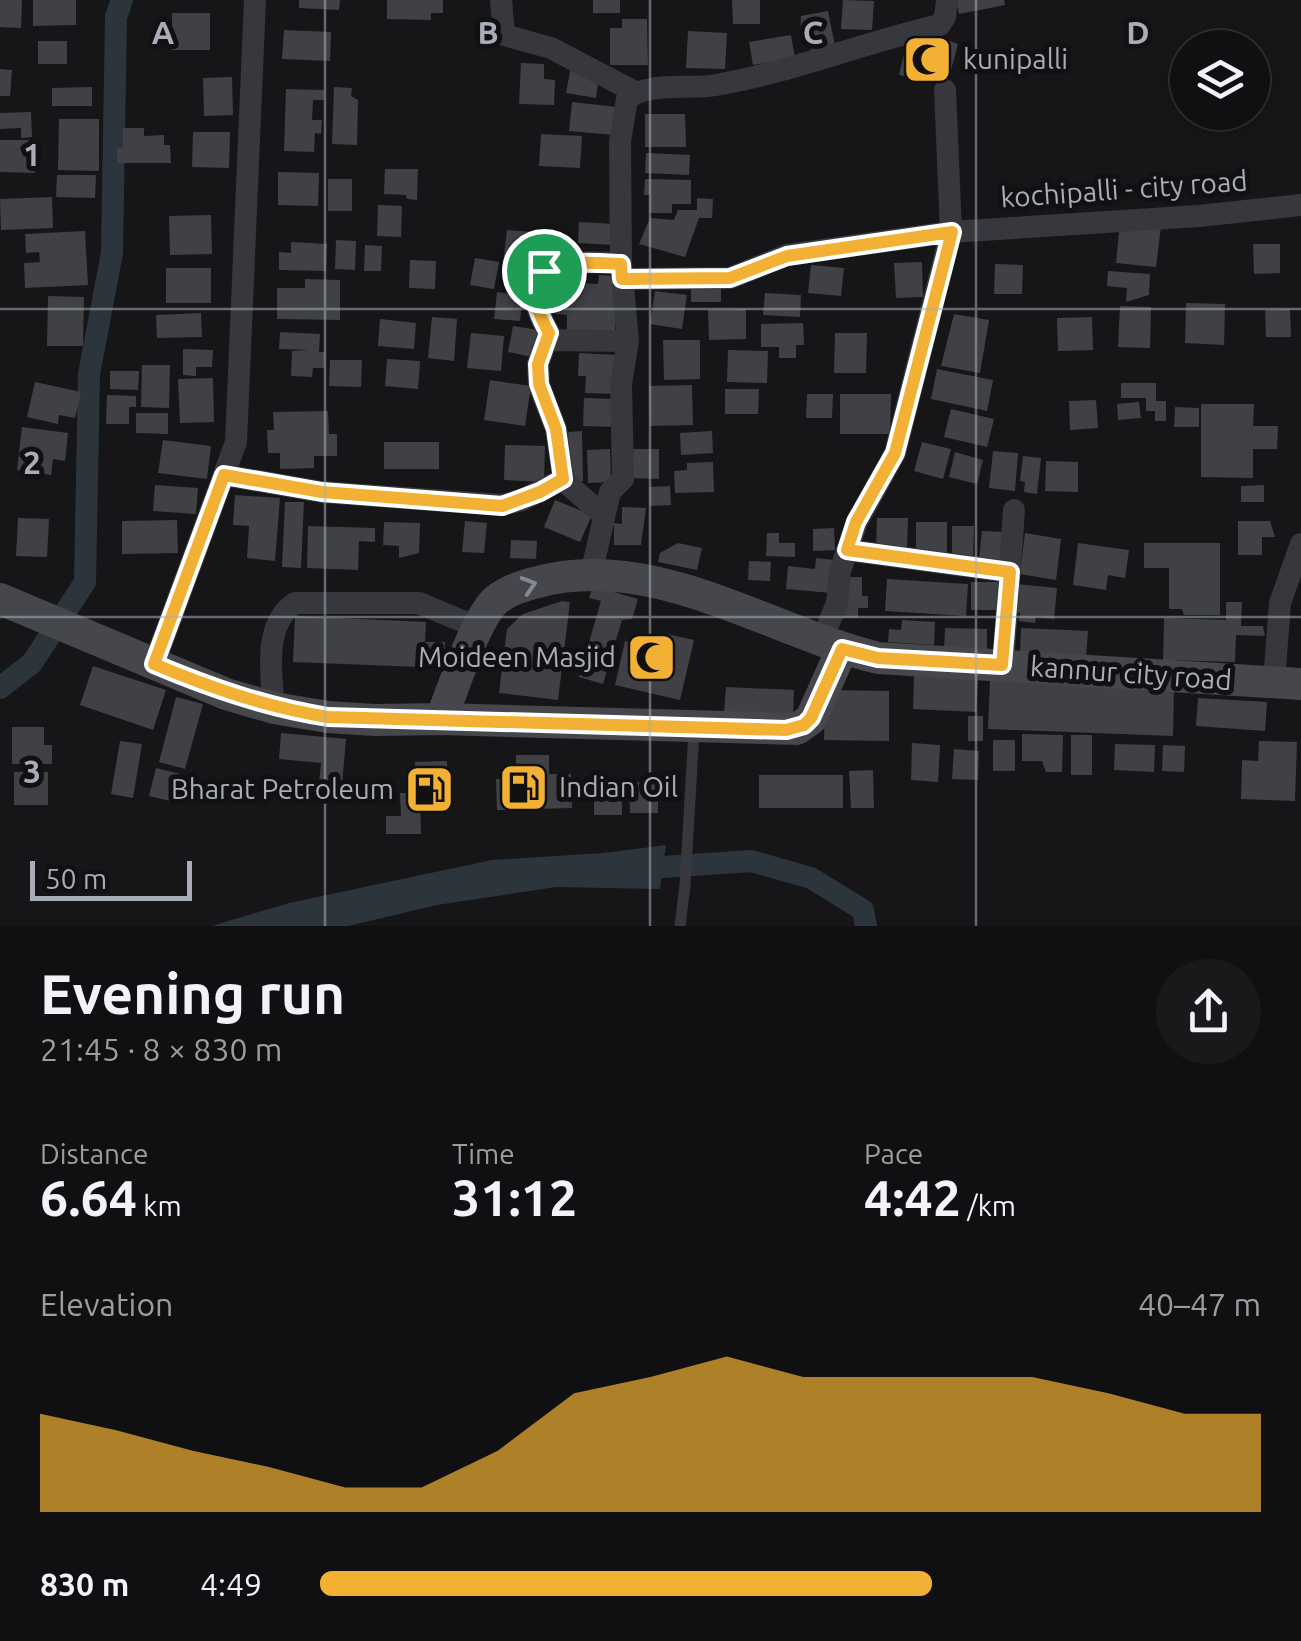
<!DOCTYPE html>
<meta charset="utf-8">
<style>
:root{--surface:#101012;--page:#19191b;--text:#f1f3f6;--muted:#9c9d9f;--line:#303032;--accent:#f2b134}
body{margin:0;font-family:Ubuntu,sans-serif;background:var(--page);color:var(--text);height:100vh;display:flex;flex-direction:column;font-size:38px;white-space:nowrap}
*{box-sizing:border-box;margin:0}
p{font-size:32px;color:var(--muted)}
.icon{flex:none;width:55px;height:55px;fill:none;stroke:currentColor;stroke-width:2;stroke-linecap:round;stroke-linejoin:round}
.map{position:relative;height:926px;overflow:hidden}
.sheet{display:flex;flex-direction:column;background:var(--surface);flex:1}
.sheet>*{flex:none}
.tools{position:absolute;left:1170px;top:30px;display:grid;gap:20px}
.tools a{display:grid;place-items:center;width:100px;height:100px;border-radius:50%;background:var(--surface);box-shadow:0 2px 8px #0004,0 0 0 2px var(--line);font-size:50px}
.scale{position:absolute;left:30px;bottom:25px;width:162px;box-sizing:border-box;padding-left:10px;border:5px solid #a8adb8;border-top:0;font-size:28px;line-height:35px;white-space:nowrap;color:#a8adb8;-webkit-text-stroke:8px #111113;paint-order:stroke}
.pin{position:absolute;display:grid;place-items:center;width:85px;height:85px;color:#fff;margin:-42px;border:5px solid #fff;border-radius:50%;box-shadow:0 2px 10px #0007}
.round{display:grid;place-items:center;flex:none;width:105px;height:105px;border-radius:52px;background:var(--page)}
.head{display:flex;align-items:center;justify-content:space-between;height:170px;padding:0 40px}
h1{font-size:55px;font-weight:600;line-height:75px}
.metrics{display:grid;grid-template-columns:repeat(3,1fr);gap:15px;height:170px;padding:10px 40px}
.metrics div{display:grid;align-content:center}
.metrics b{font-size:50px;font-weight:600}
.metrics small{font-size:28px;font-weight:400}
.metrics p{font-size:28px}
.chart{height:280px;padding:20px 40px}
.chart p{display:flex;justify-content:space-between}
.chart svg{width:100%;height:180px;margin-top:10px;fill:var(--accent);opacity:.7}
ul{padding:0 40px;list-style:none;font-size:32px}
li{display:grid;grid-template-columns:160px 120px 1fr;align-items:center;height:75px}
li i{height:25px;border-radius:12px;background:var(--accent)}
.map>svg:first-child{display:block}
.water{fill:#2c353c}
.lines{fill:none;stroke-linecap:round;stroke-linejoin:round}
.canal{stroke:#2c353c;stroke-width:22}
.building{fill:#404145}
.service{stroke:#37383d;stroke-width:11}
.minor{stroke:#37383d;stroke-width:22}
.secondary{stroke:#45474d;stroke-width:32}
.oneway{stroke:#858993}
.route-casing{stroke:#fff;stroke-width:20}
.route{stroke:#f2b134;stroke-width:12}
.grid{fill:none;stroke:#a8adb8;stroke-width:2.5;stroke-opacity:0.55}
.labels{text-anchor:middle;stroke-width:10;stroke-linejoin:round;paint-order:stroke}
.poi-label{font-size:28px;fill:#a8adb8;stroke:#111113;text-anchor:start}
.street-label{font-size:28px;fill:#a8adb8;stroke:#111113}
.grid-label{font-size:32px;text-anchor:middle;font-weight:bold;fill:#a8adb8;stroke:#111113;stroke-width:10;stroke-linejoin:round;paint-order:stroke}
</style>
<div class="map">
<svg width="1301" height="926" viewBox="0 0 1301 926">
<rect width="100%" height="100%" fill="#161618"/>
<!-- water -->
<path class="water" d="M666,845L660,889L556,887L437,905L348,926H212L289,903L492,860L604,853Z"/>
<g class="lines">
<!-- canal -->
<path class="canal" d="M0,688L32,663L85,582L89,374L112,253L116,17L122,0
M634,869L751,861L811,878L863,910L866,926"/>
</g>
<!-- building -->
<path class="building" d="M0,0H22L21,28L0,27Z
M33,0H76V25L33,26Z
M299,0H340L339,10L299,8Z
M387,0H443V13H431V20L387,19Z
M593,0H620V13H593Z
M732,0H760V24H733Z
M843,0L874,1L872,30L841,29Z
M956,0H1004L1005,5L959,14Z
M828,11L835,46L811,50L812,35L800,34L801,16Z
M172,13H210V50H172Z
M622,19H647L648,65H610V28H622Z
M284,30L331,32L330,61L282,59Z
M688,31L727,33L725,69L686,68Z
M928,33L958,44L947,85L899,75L907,41L925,43Z
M791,35L795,58L753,65L749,42Z
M38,41H67V64H38Z
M521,63L544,64V79L555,80L554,105L519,104Z
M0,69L12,70L10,96H0Z
M570,71L599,76L596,98L566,93Z
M232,77L233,115L204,116L203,78Z
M92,87V106H52V88Z
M334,87L352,88L351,96L358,100L357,145L332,144Z
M286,89L324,90V100H313L312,120H322L321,134L315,133L314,152L284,151Z
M572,102L617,107L614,135L569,131Z
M31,112L32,137L21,138V128L0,129V113Z
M645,114H685L686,147H645Z
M59,119H99V171L58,170Z
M123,128H144V136L164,135V145H170L171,163H117V148H123Z
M193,132H230L229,168L192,167Z
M541,134L582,136L580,168L539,166Z
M0,140H36L35,173L0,172Z
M646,153L690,155L689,175L645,173Z
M385,169H418L417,200L407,199L406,195L384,194Z
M278,172L319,173L318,206L278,205Z
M57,175H96L95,198L56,197Z
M328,179H352V211H328Z
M645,179L691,180V204H672V213H649L650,195H644Z
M52,197L53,228L1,230L0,199Z
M697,198L713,199L712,218H699L685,257L639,244L650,218L674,220L678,210H697Z
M378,205L402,206L401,237L377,236Z
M211,215L212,254L170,255L169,216Z
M579,222L615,224L614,245L578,243Z
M1161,226L1156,267L1116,263L1119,232Z
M507,230L545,233L541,267L503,263Z
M85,231L88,285L25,288L24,263L40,262L39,252L26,253L25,234Z
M336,240L356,241L355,270L335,269Z
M291,242L327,244L326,271L279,270V252L291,253Z
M1253,244H1280V273L1254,274Z
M365,245L382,246L381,271H364Z
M475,258L499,262L494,289L470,285Z
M410,260L436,261L435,289L409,288Z
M922,262L923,297L896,298L894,263Z
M995,264L1023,265L1022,294H994Z
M811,265L844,268L841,296L808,293Z
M166,268H211V303H166Z
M1108,271L1150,274L1149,295L1126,302L1127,288L1107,286Z
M599,275L617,276L615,334L567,332V315L555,314L557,282L598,284Z
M305,279L340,280V320L277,319V288H305Z
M691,281H721V302H691Z
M655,291L687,295L682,329L650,324Z
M497,292L523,295L520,321L494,319Z
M765,293L801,295L800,317L763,315Z
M48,296L84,297L83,346H47Z
M1186,303L1225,304L1224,345L1185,343Z
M1120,306L1151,307L1150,348L1118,347Z
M746,309V339L709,340L708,310Z
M1290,309L1291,337H1266L1265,310Z
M201,313L202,337L157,338L156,315Z
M954,314L989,320L980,373L941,366Z
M432,317L457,319L454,361L428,358Z
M1092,317L1093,350L1058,351L1057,318Z
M380,319L416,323L414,349L378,346Z
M803,323L804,345H796V358H779V347H761V324Z
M513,326L538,330L533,357L508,352Z
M280,332L320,334L319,352H325L324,368H313L312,377L291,376L292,351L309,350L279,349Z
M471,333L504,336L501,371L467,368Z
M835,333H867L866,373H834Z
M663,340H700V379L664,380Z
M183,349L213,350L212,367H196V376L183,375Z
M728,350L768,351L767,383L727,382Z
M579,353L619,355L617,394L585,393L586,376H578Z
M387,359L420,361L418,389L385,386Z
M330,360H362L361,387L329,386Z
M142,365H170L169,408L141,407Z
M937,369L993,380L987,411L931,399Z
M110,371H139L138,390L110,389Z
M213,378L214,422L180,423L178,379Z
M490,380L531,386L525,426L484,420Z
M35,382L81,392L75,418L59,415L58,424L27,417Z
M1121,383H1156V401H1166V421H1155V411H1146V398H1121Z
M692,385L693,425L650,426L649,386Z
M725,389H759L758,414H725Z
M807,394H833L832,418H806Z
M840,394H891L890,434H840Z
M107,395L136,396V407H129V424H106Z
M584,398L615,399L614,427L583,426Z
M1096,400L1098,428L1070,430L1069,401Z
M1139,402L1141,418L1118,420L1117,404Z
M1201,404H1254L1253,426H1278L1277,449H1253V478L1201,477Z
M1175,407L1199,408V427H1174Z
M951,409L994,419L987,447L944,437Z
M328,411L329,434H337V456H314V468L280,469V453H268L267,430H274L273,412Z
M136,413H168V434L136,433Z
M22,427L68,433L65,461L53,459L51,475L17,470Z
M582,431L583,481L570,482L568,432Z
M712,431L713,453L681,455L680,433Z
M163,440L211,446L207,479L158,473Z
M384,442H439V469H384Z
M922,442L951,449L943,479L914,471Z
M505,445L545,446L544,482L504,480Z
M610,449L611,482L588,483L587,450Z
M631,449H659V479L631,478Z
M993,451L1018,453L1015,491L989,488Z
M955,452L983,460L977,484L949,477Z
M1023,456L1041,458L1037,494L1024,492L1025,482L1020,481Z
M1046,461L1078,462V492L1045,491Z
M713,462L714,492L675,493L674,471L687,470V463Z
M155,485L198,488L196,514L153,511Z
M1264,485V502H1241V486Z
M670,486L671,505L650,506L649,487Z
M235,495L280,498L275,561L247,558L249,526L233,525Z
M555,500L592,515L580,542L544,527Z
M285,502H304L301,568L282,567Z
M622,507L646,508L641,545H614V523L622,524Z
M18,518L49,519L47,557L16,556Z
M877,518H908L907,550H876Z
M177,520L178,553L122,554V521Z
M465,521L487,523L484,553L462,552Z
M1238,521H1270L1275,537H1262V555H1238Z
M384,522L420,523L419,553L399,558V546L383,545Z
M916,522H947V558H916Z
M308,526L375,528V542L359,541L358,570L307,568Z
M952,526H974L973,561H952Z
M834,528L835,550L813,551V529Z
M982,531L1005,532L1003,562L979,560Z
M767,533H779V543H795V557L766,556Z
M1025,533L1061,539L1056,580L1020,574Z
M511,540L537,541L536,559L510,558Z
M678,543L702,548L697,570L658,562L660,553Z
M1078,543L1129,550L1125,578L1108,575L1106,590L1073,585Z
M1144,543H1220V615H1184L1182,609H1169V568H1144Z
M816,558L834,560L831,593L786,589L788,566L815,569Z
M749,561L771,562L770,581L748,580Z
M844,577H862V596H868V608H858V618H843Z
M887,579L968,584L966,616L885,611Z
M971,582H999V610H971Z
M1016,584L1057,588L1054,619L1036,617L1035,623L1019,621L1020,613L1013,612Z
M593,586L638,599L632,619L622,620L603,684L579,677L601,601L589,598Z
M562,601L570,602L558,700L499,693L507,629L523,614Z
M1226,602H1242L1241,626H1263L1265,636L1236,635L1235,662L1163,660L1164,618L1226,620Z
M295,616L426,622L425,642H445L444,668L293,662Z
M902,620L935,622L934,645L888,642L889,629L901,630Z
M945,628L987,629V650H944Z
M1021,628L1088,631L1086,657L1020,654Z
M667,634L694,640L680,700L615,685L625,641L663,650Z
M93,666L166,690L153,730L80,705Z
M914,675L978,678L976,712L913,709Z
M990,680L1174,687L1173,736L988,729Z
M726,687L794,690L793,717L724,713Z
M825,690L889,691V741L824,740Z
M176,697L203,704L185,769L159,762Z
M1198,698L1267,702L1265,731L1196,726Z
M968,716H983V741H968Z
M12,727H44V745H52V764H12Z
M281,733L346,739L342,785L319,783L321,763L279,759Z
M1022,734L1063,735L1062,772H1046L1042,761H1022Z
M1071,735H1092V775H1071Z
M993,740H1015V771H993Z
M120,741L142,744L133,798L111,794Z
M1259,741L1297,742L1295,801L1241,799L1242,760L1258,761Z
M912,743L940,745L938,782L911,780Z
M1115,744L1155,745L1154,772L1114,770Z
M1163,745L1185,746L1184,772L1162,771Z
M954,749L979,751L978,780L952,779Z
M516,755H549V774H571L572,808L497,810L496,779H516Z
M447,761L448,804H426V786L416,787L415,762Z
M156,768L181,774L174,802L149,796Z
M873,770L874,808H851L849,771Z
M14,772H48V805H14Z
M759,775H843V808H759Z
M629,782H658V813H630Z
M594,783H622V815H594Z
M400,793H420L421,834H386V816H401Z"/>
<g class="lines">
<!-- service -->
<path class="service" d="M680,926L685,885L694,731"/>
<!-- minor -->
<path class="minor" d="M501,0L504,35L551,48L635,92
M622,279L730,278L787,255L951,232L1199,216L1301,205
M548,340L628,341
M224,475L322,492L502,505L522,500L563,479
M603,515L564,481L556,429L539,385L538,364L549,333C506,257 564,261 621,263
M847,550L1010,572
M591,574L610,492L623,479L621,384L628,341L621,263L620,141L627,99C648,81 690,90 716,85C792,72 865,42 940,25L945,17L947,0
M821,642L837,603L840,571L857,522L895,453L951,232L945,90
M154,664L236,442L255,0
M1003,665L1014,510
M1274,682L1280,603L1301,544
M274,708C271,674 263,624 295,603H419L479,628"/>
<!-- secondary -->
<path class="secondary" d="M0,599L226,694L274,708L328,717L375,720L441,719L797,729L811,719L842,649
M441,719C453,690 475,619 496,600C509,590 522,586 538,582C654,551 769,631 878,658L1301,684"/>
</g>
<!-- one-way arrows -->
<defs><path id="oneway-chevron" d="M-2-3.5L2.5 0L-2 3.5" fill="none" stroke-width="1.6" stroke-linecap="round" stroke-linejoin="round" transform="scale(2.5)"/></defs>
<use class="oneway" href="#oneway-chevron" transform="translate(529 585) rotate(-17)"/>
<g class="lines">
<defs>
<path id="route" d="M952,232L895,453L856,522L847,550L1010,572L1002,665L878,658L842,649L811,718L804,725L786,730L328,717C266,707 211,688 154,664L224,475L322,492L502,506L540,492L563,479L556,429L539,384L538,364L549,333C507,257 563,261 621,264L622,279L730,278L787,256Z"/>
</defs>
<!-- route casing -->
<use href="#route" class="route-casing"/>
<!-- route -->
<use href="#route" class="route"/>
</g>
<!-- grid -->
<path class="grid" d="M325,0V926M650,0V926M976,0V926M0,309H1301M0,617H1301"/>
<!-- icons -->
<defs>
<symbol id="mosque-square" viewBox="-11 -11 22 22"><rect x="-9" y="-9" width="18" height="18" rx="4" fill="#f2b134" stroke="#111113"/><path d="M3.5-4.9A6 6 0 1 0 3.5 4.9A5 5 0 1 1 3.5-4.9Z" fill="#111"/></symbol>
<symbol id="fuel-square" viewBox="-11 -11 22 22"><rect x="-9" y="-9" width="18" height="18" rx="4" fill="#f2b134" stroke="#111113"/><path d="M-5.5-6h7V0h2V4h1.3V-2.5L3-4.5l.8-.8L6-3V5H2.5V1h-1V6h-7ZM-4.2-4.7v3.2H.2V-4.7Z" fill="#111"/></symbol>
</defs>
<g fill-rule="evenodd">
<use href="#mosque-square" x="900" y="32" width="55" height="55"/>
<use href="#mosque-square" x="624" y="630" width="55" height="55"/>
<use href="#fuel-square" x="496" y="760" width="55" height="55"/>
<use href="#fuel-square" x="402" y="762" width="55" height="55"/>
</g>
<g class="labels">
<!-- poi labels -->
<g class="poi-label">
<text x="963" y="69">kunipalli</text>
<text x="616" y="667" text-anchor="end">Moideen Masjid</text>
<text x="559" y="797">Indian Oil</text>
<text x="394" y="799" text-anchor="end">Bharat Petroleum</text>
</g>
<!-- street labels -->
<g class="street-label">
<text transform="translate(1124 189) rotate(-4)" y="10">kochipalli - city road</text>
<text transform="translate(1131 673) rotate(4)" y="10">kannur city road</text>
</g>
</g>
<g class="grid-label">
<text x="163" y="44">A</text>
<text x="488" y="44">B</text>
<text x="813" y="44">C</text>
<text x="1138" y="44">D</text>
<text x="32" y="166">1</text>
<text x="32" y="474">2</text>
<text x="32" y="783">3</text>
</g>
</svg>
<div class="tools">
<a><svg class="icon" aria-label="layers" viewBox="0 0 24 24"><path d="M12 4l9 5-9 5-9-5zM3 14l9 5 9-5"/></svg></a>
</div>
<div class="scale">50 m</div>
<div class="pin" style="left:544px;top:271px;background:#1e9e55"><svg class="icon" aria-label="arrive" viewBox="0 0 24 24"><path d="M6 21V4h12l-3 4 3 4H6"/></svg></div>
</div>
<section class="sheet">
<div class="head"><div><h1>Evening run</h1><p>21:45 · 8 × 830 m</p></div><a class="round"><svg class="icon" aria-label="share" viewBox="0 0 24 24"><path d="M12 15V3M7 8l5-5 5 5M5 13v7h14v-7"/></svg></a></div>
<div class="metrics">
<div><p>Distance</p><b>6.64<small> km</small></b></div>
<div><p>Time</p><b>31:12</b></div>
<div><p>Pace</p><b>4:42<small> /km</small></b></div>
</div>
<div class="chart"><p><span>Elevation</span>40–47 m</p>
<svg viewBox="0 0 160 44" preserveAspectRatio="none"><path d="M0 44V20L10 24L20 29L30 33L40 38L50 38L60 29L70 15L80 11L90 6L100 11L110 11L120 11L130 11L140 15L150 20L160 20V44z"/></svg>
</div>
<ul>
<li><b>830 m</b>4:49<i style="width:65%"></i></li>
</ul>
</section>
